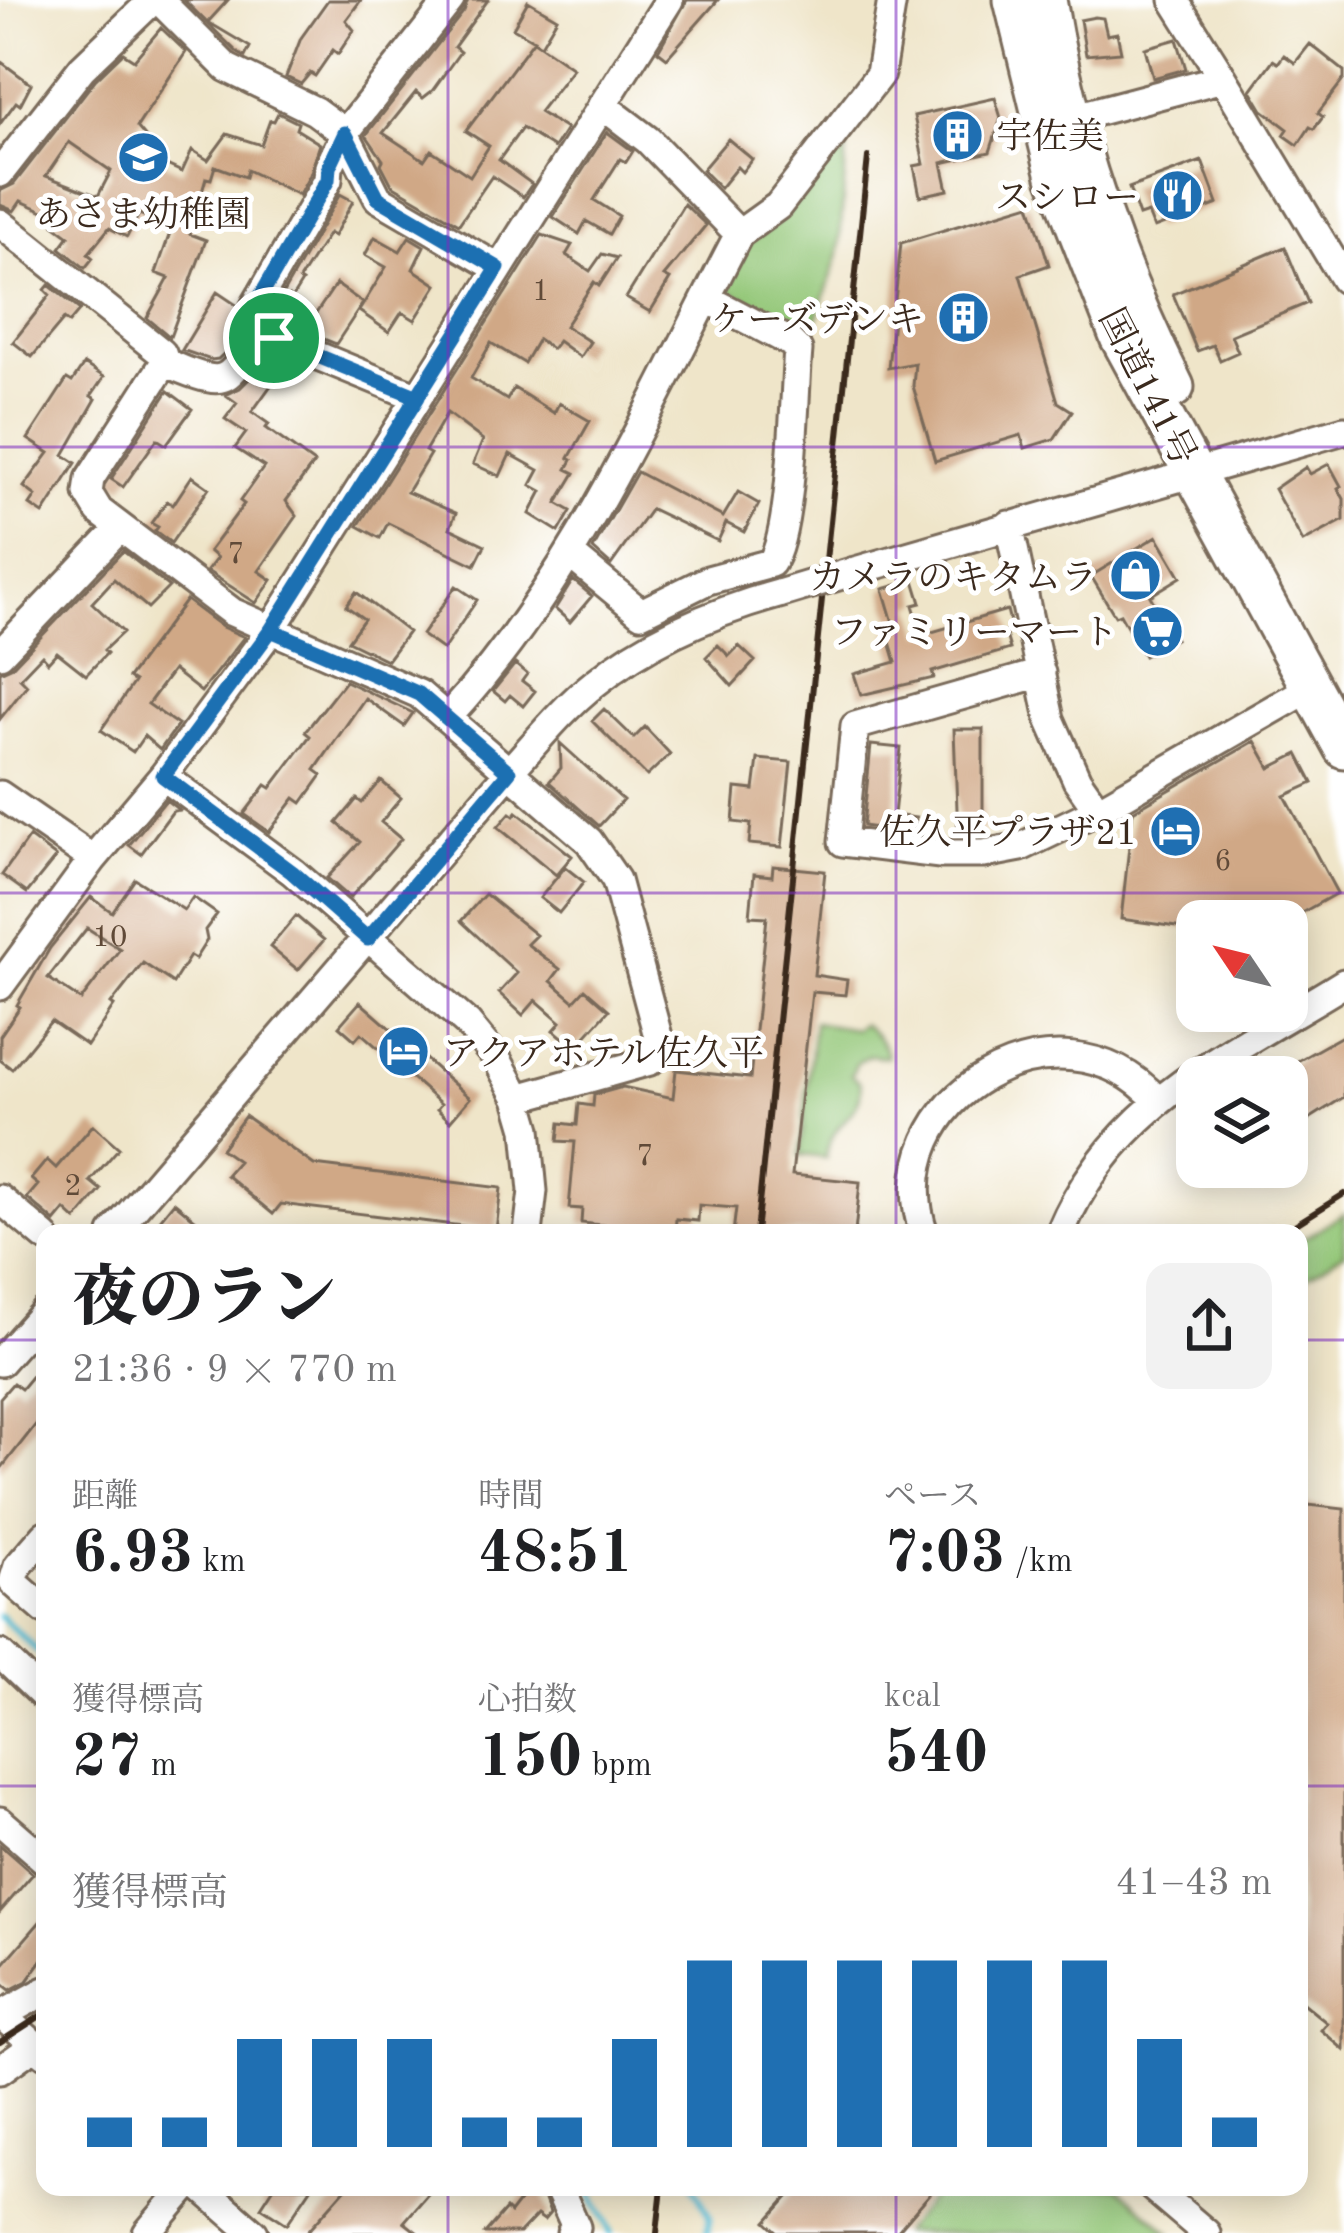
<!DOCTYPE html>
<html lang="ja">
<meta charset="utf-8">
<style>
:root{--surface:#fff;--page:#f2f2f2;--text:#202124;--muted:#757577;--accent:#1f6fb2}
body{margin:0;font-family:"Old Standard TT","Noto Serif JP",serif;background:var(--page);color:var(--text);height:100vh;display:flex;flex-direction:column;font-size:45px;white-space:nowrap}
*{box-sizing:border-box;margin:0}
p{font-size:39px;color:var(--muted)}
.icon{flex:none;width:66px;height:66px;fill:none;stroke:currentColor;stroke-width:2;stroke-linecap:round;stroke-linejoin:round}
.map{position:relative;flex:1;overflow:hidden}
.details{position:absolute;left:36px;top:1224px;width:1272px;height:972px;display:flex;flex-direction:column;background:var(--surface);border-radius:24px;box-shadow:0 6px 30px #0003}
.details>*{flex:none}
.needle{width:78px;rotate:305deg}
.controls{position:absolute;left:1176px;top:900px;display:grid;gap:24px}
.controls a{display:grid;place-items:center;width:132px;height:132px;border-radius:24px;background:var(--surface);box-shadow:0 6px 30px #0003;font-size:60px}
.pin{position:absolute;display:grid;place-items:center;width:102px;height:102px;color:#fff;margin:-51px;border:6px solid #fff;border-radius:50%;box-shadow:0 3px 12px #0007}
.round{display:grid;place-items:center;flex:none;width:126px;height:126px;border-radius:24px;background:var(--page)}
.summary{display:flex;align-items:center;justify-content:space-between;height:204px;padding:0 36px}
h1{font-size:66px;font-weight:800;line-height:90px}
.figures{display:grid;grid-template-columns:repeat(3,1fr);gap:18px;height:204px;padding:12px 36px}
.figures div{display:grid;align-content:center}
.figures b{font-size:60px;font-weight:800}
.figures small{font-size:33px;font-weight:400}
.figures p{font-size:33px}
.chart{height:336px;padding:24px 36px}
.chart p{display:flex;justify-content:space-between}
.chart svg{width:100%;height:216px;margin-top:12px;stroke:var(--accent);stroke-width:6}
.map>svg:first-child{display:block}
.green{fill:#92c676;stroke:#66784a;stroke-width:3}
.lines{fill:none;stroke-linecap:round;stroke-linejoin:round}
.stream{stroke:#5bc1d8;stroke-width:6}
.building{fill:#d0a886;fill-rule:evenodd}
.minor-casing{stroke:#7a6b5a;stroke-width:33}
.highway-casing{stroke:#7a6b5a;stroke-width:45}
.minor{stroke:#fff;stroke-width:27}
.highway{stroke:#fff;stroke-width:39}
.rail{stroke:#3b2a1e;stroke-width:6}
.minor-bridge-casing{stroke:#7a6b5a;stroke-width:33;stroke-linecap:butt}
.minor-bridge{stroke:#fff;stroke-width:27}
.route-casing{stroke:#fff;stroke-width:24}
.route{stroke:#1f6fb2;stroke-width:15}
.grid{fill:none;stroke:#7b2cbf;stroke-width:3;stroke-opacity:0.55}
.labels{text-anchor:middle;stroke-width:10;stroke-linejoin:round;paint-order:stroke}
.number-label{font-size:30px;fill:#604a38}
.poi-label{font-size:36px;fill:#3b2a1e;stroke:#fff;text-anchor:end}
.street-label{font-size:36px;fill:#3b2a1e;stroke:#fff}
</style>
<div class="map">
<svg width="1344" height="2233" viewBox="0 0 1344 2233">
<rect width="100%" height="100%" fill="#fff"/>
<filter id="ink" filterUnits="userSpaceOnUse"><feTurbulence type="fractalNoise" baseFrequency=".00833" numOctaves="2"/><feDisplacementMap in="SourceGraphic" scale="24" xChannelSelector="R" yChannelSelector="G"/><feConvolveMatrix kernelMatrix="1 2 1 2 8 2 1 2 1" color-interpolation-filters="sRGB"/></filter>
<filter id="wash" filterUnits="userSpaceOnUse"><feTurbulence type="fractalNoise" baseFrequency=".004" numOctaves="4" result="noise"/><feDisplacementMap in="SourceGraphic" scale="48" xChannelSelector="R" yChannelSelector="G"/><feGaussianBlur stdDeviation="2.7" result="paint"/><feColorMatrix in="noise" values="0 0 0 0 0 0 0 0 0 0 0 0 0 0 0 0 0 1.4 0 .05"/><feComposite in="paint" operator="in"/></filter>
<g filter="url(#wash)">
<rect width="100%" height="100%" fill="#efe5c9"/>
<!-- green -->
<path class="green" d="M847,143L839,254L812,333L729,291L727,282L747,244L771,227L806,193L821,170Z
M814,1022L855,1029L862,1024C874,1032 885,1042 887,1057L869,1055L857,1063L851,1075L860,1083C866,1115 830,1119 826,1158L800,1155Z
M1344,1213V1253L1299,1282V1241Z
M941,2187H1118L1171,2233H901Z"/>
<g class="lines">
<!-- stream -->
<path class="stream" d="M0,1616L45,1658
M588,2187L611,2233
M694,2187L710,2217L707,2233"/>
</g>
<g id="blocks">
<!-- building -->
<path class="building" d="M184,0H228L208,22L250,47L245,57L238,53Z
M328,0H361L346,20L354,30L338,54L333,50L315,76L310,73L301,84L286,77L301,38Z
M468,0H488L454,47L460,52L432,91L423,98L416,92L383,133L424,160L431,150L470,176L489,146L466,131L534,40L513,28L528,1L557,18L541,45L534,41L573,68L539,112L566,129L554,148L522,128L499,160L532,184L523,197L492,176L459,224L392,185L381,164L383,160L366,135L464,11Z
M687,0H718L667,58L658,51Z
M1095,17L1103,18L1107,35L1117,33L1121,52L1086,55L1080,20Z
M161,28L186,52L137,127L158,152L154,159L182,172L192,150L208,160L227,134L261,145L270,120L274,121L278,113L298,123L296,129L320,144L310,175L299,195L247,170L245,177L215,166L211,179L206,178L190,234L206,240L170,337L147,318L169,278L156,273L172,227L139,214L127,237L109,228L88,254L93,258L85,268L60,248L69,236L54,225L59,218L21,201L14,211L0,205V191L14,184L95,80L123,53L134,60ZM69,142L111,171L98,196L46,176Z
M1177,39L1186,69L1153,78L1145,48Z
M1310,44L1344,71V79L1318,113L1323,117L1314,129L1310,127L1298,145L1284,135L1288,129L1263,110L1251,90L1273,60L1278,63L1284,55L1295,63Z
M0,61L31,84L20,105L16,102L0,124Z
M995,98L1001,118L990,152L942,163L948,190L920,196L914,166L924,164L914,116Z
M607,132L633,151L626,162L620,159L594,200L619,216L609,234L586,221L579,234L553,217Z
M728,139L752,159L742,172L737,167L720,188L702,170Z
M1202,161L1218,204L1154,228L1148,213L1139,216L1129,188Z
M340,194L353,201L334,236L329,233L299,280L302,282L292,298L289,296L278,314L274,309Z
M684,204L706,225L664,276L670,279L650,312L626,298Z
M1030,204L1049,265L1020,275L1058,402L1072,411L1054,439L1025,448L1021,435L935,461L913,386L915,363L888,368L901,243Z
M542,235L572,245L566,255L590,271L602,254L617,258L599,286L594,282L565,326L590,342L580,357L558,341L552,349L538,339L524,363L491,343L471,378L507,400L514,388L554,413L559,403L590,421L569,458L572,460L567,469L575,473L557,503L571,511L559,532L530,514L542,491L531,485L539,470L510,454L500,476L473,464L483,440L447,413L425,451L430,454L407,492L456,513L450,528L485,545L475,565L388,523L380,538L358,526Z
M375,237L400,251L409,237L424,246L413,269L437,285L415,320L402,312L389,332L359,311L386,267L365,255Z
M1285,247L1308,303L1231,335L1238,352L1220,360L1213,345L1197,351L1173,294Z
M336,284L363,303L336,344L304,331Z
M49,285L80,310L69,323L64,319L32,357L13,342L50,295L45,290Z
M217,292L238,306L239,321L228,339L235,343L218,359L211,360L182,350Z
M84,364L104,377L91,396L96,399L64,455L76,463L43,514L30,505L36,496L24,487L49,453L28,439L67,379L72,382Z
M258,370L274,381L252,412L269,424L266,428L314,463L286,501L297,516L259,571L272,580L256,603L207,571L217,558L209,551L244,504L240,501L264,467L235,448L246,433L225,419L237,403L226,395L240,388Z
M168,391L192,409L166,445L157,439L123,487L111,479Z
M1329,464L1341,486L1338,488L1344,499V520L1303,542L1274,489L1306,467L1310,474Z
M637,472L723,517L738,492L759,504L744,532L726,523L718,541L651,509L611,565L593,549Z
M192,476L209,488L171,543L155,531L158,527L151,523L167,501L173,505Z
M1157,536L1181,577L1150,596L1175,639L1144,656L1120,614L1115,616L1091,576Z
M123,551L169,587L148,608L114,579L92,603L123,632L104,650L107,653L86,675L57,652L48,662L42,655L20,678L27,685L0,719V672L13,666Z
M573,580L592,596L570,622L555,609Z
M914,580L921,603L913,605L922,635L1007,610L1012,630L1005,632L1010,649L932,672L934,678L861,695L854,674L896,662L887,632L895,629L883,589Z
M456,586L477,600L443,650L422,635Z
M356,592L408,632L387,660L348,641L364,619L346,606Z
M186,600L222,627L244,637L201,692L173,670L148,704L178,725L160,750L144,736L133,752L101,730L134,682L128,678Z
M718,645L729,656L739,646L755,661L732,686L706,657Z
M515,664L527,674L522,681L535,691L523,706L510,695L505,701L493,691Z
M345,681L413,713L404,726L365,698L315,770L322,775L302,803L295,798L269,832L244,814L266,785L271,788L310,736L305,732Z
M604,709L634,738L645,727L670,754L647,776L592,721Z
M954,729H983V831H974L975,836H958Z
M1255,741L1270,768L1298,754L1313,783L1285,796L1337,893L1287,921H1197V930L1121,919L1133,811Z
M560,743L623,800L599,826L549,782L561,768Z
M871,745L901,748L894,815L916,818L914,833L863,826Z
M758,759L791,762L782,847L749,844L751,824L733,822L736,788L754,790Z
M381,781L401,798L381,822L401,839L350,898L327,878L360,842L337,823L357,799L362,803Z
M166,800L179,810L173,811L141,854L129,845Z
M517,812L572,856L556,875L498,827L510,813L514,816Z
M29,837L56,857L27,893L2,875Z
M773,866L825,871L814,975L847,980L845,995L812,992L792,1175L860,1182L855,1233H733L736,1208L699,1205L698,1221L676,1219L675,1232L581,1223L582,1209L569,1208L575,1142L558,1141L560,1123L577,1125L579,1104L593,1106L594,1095L623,1087L673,1098L676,1070L750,1078L767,917L750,916L754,874L772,876Z
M565,867L584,882L559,913L540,898Z
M135,879L184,910L193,897L217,914L205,930L207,940L195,959L190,956L173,983L143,963L111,1004L114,1006L87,1046L51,1021L12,1069L0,1060V1036L20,1007L17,1005L50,948L91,897L112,912ZM87,928L120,949L81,1000L48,978Z
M485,894L536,935L527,944L560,969L551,981L574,1001L585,989L609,1010L575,1048L554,1030L561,1022L536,1000L523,1015L499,993L517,973L461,921Z
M296,916L324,940L298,970L270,947Z
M360,1002L470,1098L450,1121L437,1109L441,1104L361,1033L355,1040L339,1026Z
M1344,1035V1097L1287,1133V1077H1269Z
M245,1116L314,1165L501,1188L496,1230L281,1204L273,1214L226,1175L238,1161L221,1149Z
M93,1125L119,1148L90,1181L101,1190L76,1220L65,1210L55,1222L27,1198L38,1185L31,1179L47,1160L56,1168Z
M174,1202L212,1233H149Z
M45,1360V1413L0,1470V1398L13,1383L21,1389Z
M1299,1504L1344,1509V2050L1321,2030L1327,2023L1299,2000Z
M0,1845L33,1874L0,1912Z
M45,1916V1956L27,1981L10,1990L0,1982V1968Z
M274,2187H312L287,2224L261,2207Z
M347,2187H434L404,2222L418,2233H306Z
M530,2187H540L550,2213L544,2220L537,2215L520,2233H485L506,2209L510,2213Z
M797,2187H936L896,2233H778L766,2222Z"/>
</g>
</g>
<g filter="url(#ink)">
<use href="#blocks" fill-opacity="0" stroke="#7a6b5a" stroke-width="3"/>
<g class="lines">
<defs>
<path id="minor" d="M159,0L227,68L315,111L345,133L329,167L328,180L255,306L257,317L274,338
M450,0L345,133L378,198L498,268
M1174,0L1223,78
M602,105L648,140L739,234
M1072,118L1223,78L1344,279
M0,173L82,68L153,0
M0,223L162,353L165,362L90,479L88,493L99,511L232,612L419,694L589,841L616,880L659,1040L658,1053L650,1061L518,1098
M165,362C247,400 216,365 274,338L418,397
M1009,525L1050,719L1077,780L1098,810
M571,555L641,613L708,580L771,563C793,532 794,394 798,350L790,342L706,298
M855,571L1344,430
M0,654L120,528
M1041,673L855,726L843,842L940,854H984L1021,847L1098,810L1310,688
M447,718C576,578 652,400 739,234L778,206L880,74L892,0
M163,776L293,872L468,1024L497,1059L518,1098L527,1129L533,1191L528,1233
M0,795L93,859
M0,986L93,859L163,776L271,630L669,0
M0,1199L45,1237
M113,1233L509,772C537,741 563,708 595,683C649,639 716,611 782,593
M924,1233C877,1099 1059,993 1157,1100
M1060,1233C1114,1102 1230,1054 1344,983
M0,1362L45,1311
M45,1535L18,1566L13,1582L45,1610
M0,1654L45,1697
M0,1821L45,1860
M0,2014L45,2054
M0,2016L45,1991
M0,2070L35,2045
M201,2187L254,2233
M558,2187L576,2227L571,2233
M1152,2187L1206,2233
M147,2233L186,2187"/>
<path id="highway" d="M1014,0L1057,176L1120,337L1344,748
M1046,0C1068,133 1114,266 1174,387"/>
</defs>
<!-- minor casing -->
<use href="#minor" class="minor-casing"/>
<!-- highway casing -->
<use href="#highway" class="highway-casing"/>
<!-- minor -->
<use href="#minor" class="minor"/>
<!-- highway -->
<use href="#highway" class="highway"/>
<!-- rail -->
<path class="rail" d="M756,1233L868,157
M1282,1233L1344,1194
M0,2042L45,2013
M657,2233L662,2187"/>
<defs>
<path id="minor-bridge" d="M782,593L855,571"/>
</defs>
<!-- minor-bridge casing -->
<use href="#minor-bridge" class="minor-bridge-casing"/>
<!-- minor-bridge -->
<use href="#minor-bridge" class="minor-bridge"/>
</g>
</g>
<g class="lines" filter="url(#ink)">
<defs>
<path id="route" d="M274,338L418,397L271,630L163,776L292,872L368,939L509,772L419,694L271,630L498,268L378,198L345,133L329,167L328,180L255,306L256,317L274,338"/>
</defs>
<!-- route casing -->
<use href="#route" class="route-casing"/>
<!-- route -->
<use href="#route" class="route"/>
</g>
<!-- grid -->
<path class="grid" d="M448,0V1233M896,0V1233M0,447H1344M0,893H1344M0,1340H45M1299,1340H1344M0,1786H45M1299,1786H1344M448,2187V2233M896,2187V2233"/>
<!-- icons -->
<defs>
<symbol id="building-disc" viewBox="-11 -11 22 22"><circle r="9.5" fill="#1f6fb2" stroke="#fff"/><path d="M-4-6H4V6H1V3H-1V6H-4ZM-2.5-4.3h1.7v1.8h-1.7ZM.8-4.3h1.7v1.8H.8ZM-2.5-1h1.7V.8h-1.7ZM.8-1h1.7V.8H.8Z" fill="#fff"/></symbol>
<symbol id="school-disc" viewBox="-11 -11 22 22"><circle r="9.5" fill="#1f6fb2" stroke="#fff"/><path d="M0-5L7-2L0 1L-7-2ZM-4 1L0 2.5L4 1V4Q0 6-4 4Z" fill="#fff"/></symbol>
<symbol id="restaurant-disc" viewBox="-11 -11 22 22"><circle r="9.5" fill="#1f6fb2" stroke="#fff"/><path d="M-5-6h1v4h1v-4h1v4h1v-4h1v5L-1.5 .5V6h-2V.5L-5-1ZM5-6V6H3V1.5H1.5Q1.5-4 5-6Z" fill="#fff"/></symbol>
<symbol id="shop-disc" viewBox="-11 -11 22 22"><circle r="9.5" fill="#1f6fb2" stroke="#fff"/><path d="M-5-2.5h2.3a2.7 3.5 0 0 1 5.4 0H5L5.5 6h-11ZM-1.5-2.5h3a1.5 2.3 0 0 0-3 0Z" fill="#fff"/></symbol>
<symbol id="supermarket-disc" viewBox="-11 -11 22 22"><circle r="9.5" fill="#1f6fb2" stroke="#fff"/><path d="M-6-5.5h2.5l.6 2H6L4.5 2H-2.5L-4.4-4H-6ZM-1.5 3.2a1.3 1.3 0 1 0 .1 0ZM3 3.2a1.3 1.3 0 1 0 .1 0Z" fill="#fff"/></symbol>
<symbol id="hotel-disc" viewBox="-11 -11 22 22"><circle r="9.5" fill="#1f6fb2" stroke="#fff"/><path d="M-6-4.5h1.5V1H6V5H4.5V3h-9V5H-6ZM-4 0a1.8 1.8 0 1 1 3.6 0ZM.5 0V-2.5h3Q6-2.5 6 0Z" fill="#fff"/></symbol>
</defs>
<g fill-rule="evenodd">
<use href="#building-disc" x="928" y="106" width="59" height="59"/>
<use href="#school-disc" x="114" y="128" width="59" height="59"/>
<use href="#restaurant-disc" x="1148" y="166" width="59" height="59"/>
<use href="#building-disc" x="934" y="288" width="59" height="59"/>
<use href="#shop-disc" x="1106" y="546" width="59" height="59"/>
<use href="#supermarket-disc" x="1128" y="602" width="59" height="59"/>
<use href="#hotel-disc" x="1146" y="802" width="59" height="59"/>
<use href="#hotel-disc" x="374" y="1022" width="59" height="59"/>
</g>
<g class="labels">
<!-- number labels -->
<g class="number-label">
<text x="541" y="300">1</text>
<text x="236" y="563">7</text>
<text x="1223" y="870">6</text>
<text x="110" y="946">10</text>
<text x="645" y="1165">7</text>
<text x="73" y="1195">2</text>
</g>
<!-- poi labels -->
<g class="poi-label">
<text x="996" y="148" text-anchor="start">宇佐美</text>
<text x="1139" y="209">スシロー</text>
<text x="143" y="226" text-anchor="middle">あさま幼稚園</text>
<text x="924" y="331">ケーズデンキ</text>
<text x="1097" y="589">カメラのキタムラ</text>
<text x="1118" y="644">ファミリーマート</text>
<text x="1137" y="844">佐久平プラザ21</text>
<text x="443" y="1065" text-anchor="start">アクアホテル佐久平</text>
</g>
<!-- street labels -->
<g class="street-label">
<text transform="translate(1149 386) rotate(63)" y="13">国道141号</text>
</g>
</g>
</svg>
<div class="controls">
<a><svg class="needle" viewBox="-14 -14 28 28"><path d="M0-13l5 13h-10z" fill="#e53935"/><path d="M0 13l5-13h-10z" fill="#757577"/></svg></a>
<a><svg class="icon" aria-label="layers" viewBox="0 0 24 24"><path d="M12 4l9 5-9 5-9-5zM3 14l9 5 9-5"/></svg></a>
</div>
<div class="pin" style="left:274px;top:338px;background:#1e9e55"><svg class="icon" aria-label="arrive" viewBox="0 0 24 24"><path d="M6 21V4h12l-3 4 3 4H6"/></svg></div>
<section class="details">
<div class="summary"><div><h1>夜のラン</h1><p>21:36 · 9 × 770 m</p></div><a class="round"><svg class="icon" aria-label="share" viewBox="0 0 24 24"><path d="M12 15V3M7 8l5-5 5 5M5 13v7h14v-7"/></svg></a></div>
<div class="figures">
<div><p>距離</p><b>6.93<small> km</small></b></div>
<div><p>時間</p><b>48:51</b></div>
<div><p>ペース</p><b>7:03<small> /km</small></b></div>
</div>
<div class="figures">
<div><p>獲得標高</p><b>27<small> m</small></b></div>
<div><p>心拍数</p><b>150<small> bpm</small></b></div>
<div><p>kcal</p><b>540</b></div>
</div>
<div class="chart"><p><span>獲得標高</span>41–43 m</p>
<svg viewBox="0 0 160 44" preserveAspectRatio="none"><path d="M5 44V38M15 44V38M25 44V22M35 44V22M45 44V22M55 44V38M65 44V38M75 44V22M85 44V6M95 44V6M105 44V6M115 44V6M125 44V6M135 44V6M145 44V22M155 44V38"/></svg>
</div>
</section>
</div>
